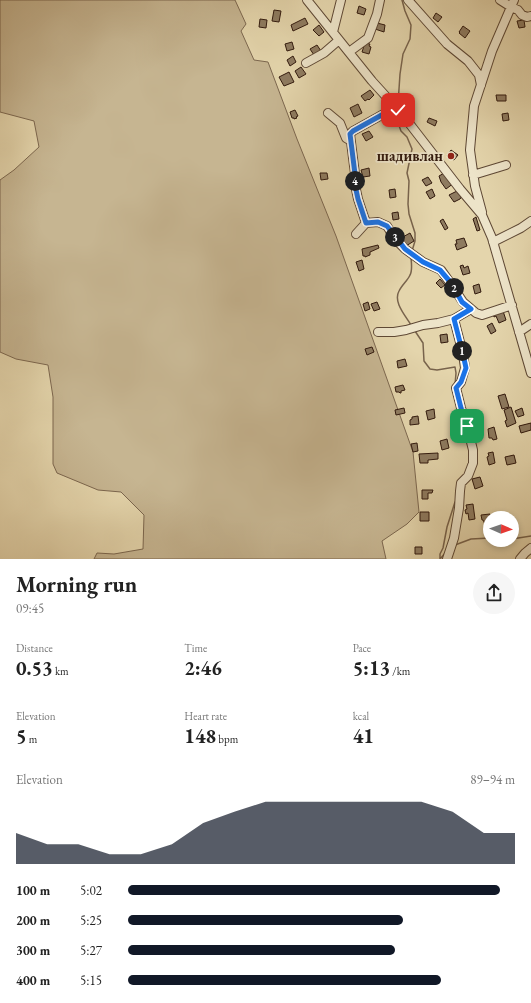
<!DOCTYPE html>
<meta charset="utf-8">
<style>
:root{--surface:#fff;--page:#f6f6f6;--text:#222;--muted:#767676;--accent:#111827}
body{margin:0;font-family:"EB Garamond",serif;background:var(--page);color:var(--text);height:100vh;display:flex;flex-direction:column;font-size:15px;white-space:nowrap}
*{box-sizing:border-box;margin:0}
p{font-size:13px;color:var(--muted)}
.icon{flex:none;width:22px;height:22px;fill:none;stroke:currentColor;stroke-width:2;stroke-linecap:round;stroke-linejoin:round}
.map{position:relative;height:559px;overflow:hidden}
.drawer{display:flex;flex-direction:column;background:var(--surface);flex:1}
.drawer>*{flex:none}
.needle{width:26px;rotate:92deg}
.controls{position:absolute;left:483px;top:511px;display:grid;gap:8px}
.controls a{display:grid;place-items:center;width:36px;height:36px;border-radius:50%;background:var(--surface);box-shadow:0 2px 6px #0003;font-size:20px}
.pin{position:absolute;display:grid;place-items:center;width:34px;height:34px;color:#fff;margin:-17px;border-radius:8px;box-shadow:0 2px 6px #0006}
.km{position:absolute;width:20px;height:20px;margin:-10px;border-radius:50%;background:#222;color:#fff;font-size:11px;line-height:20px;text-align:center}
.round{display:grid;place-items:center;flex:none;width:42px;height:42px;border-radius:21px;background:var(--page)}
.head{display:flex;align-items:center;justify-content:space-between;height:68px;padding:0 16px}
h1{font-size:22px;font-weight:700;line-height:30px}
.figures{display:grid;grid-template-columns:repeat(3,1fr);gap:6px;height:68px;padding:4px 16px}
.figures div{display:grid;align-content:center}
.figures b{font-size:20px;font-weight:700}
.figures small{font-size:11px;font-weight:400}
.figures p{font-size:11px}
.chart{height:112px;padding:8px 16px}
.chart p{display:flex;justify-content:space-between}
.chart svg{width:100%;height:72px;margin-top:4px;fill:var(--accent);opacity:.7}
ul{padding:0 16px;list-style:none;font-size:13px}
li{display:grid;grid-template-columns:64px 48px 1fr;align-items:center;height:30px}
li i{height:10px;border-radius:5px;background:var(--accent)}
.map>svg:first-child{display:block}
.green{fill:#c6b591;stroke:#7c674f}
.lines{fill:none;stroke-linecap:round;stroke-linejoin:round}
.stream{stroke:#78634c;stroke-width:1.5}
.building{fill:#8e7b60;stroke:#31190d}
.minor-casing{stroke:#5e4835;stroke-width:10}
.minor{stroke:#ede4c9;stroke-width:8}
.route-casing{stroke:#fff;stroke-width:8}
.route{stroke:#1a73e8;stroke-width:5}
.poi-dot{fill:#8f2418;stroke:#ede4c9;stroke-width:1.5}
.labels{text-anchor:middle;stroke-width:3.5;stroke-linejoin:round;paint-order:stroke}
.poi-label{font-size:15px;font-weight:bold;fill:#31190d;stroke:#ede4c9;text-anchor:end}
</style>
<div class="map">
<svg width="531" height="559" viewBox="0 0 531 559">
<rect width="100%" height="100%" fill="#e4d5ac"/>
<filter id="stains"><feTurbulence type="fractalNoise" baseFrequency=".005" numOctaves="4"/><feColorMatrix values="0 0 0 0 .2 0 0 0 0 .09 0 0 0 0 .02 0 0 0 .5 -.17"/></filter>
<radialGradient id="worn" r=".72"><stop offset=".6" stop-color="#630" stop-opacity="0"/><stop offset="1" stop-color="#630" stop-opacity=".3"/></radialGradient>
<!-- green -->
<path class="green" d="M0,0H235L246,24L241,31L254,60L268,62L297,139L336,236L413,452L419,512L407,524L382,541L386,559H94L97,553L114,554L143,549L144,515L121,492L98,490L57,473L53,464V397L48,365L16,359L0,352V180L14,170L39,147L34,121L0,112Z"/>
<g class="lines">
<!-- stream -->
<path class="stream" d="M398,104L400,74L403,54L410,39L411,25L405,11L402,0
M398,114V123L401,131L407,137L412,149L407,173L409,181L408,204L409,214L415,233V241L412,251
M411,256C411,262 413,270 410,275C408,280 402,285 399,291C393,302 405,315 411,325
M415,331L423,343L424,361L430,369L437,370L455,367L456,373L455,385
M512,539L531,536
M455,545L471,539L490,538
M441,558L446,552
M440,559V554L443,548L447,527L455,502"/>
</g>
<!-- building -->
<path class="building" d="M359,6L366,9L364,15L357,13Z
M274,10L281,11L279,22L272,21Z
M436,13L442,17L438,22L433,18Z
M305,18L308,24L293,31L291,25Z
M260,19L267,20L266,28L259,27Z
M524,20L525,27L519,28L517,21Z
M377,23L385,25L384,32L375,29Z
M319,25L324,32L319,36L313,30Z
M463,26L470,31L465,38L459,33L460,32H459Z
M292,42L294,49L287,51L285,44Z
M365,43L370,44L369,46L371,47L369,54L362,52Z
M317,45L321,51L314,55L310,49Z
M293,56L296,62L290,66L287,60Z
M301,67L306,74L299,78L295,71Z
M289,72L294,82L284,86L279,77Z
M370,90L374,95L369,100L368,99L365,101L361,96Z
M496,95H506V101H497Z
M358,104L362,113L354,117L350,108Z
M295,110L298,116L296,117L297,118L294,119V118H292L290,112Z
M508,113L509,120L503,121L502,114Z
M429,118L437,121L435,126L427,122Z
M369,131L373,137L366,141L362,134Z
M451,150L458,155L454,160L447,156Z
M369,168L370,176L363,177L361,170Z
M446,172L454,183L446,189L441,182L439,176Z
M320,173H327L328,179L321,180Z
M428,177L432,183L426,186L422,180Z
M395,189L396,197L390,198L389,190Z
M432,189L435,196L430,199L426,192Z
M457,191L458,193L459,192L462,196L460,199L454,202L449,195Z
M398,212L399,219L393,220L392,213Z
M476,217L480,230L477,231L473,219Z
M443,219L448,228L445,230L440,221Z
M410,233L414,241L406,246L401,238Z
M464,238L467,246L457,250L455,244H457L456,240Z
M378,245L379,248L370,252V255L365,257V256H363L362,249Z
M362,260L364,269L359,271L356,262Z
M463,265L464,268L468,266L470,273L463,275L460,266Z
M440,279L445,285L441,288L436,283Z
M479,284L481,292L475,294L473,286Z
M368,302L370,309L365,311L363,304Z
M377,302L380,309L374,311L371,304Z
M502,308L506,320L499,323L496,316L494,317L492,312Z
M492,323L496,331L491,334L487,326Z
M447,334L448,342L441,343L440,335Z
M372,347L374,352L367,355L365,349Z
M405,359L407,366L398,368L397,361Z
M403,385L405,390L401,391V393H400L399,392H396L395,387Z
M505,394L509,407L502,409L498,396Z
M511,407L516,423L507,427L505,421L507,420L504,410Z
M404,408L405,413L396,415L395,410Z
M522,408L524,415L518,417L515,411Z
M434,409L435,418L428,420L426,411Z
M418,416L419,424L410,425V420L412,419V417Z
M531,423V430L521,433L519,426Z
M494,427L497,439L493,440L492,438H489L488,429Z
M447,439L449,448L442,450L440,441Z
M417,443L418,451L413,452L411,444Z
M493,452L495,463L489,465L487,457L489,456L488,453Z
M438,453V459L428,460V463H420L419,454Z
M514,455L516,463L507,465L505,457Z
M480,477L483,486L475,489L472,479Z
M422,490H433L432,493H428V499H422Z
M473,504L475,519L469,520L468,513L466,514L465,510L467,509L466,505Z
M420,512H429V521H420Z
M490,514V531H487L484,522L483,520H482L481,515Z
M415,547H422V554H415Z"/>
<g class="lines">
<defs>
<path id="minor" d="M307,0L372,81L402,114L460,189L482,215L492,238L531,373
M408,0L447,44L468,61L479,75L481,85
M500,0L511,7L518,10L522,15L527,17L531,16
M333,32L341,0
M349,52L368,38L377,14L380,0
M306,63L324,53L339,40
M328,113L340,123L346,138L351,141
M473,175L506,165
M482,212L475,186L470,150L474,106L492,51L514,0
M366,223L358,199L355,185V174L350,134L353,131L396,107
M356,234L366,223L378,222L387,226L395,239L405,249L423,262L441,270L451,284L463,302L476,313L482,315L512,305
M493,242L521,228L531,221
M378,332H394L406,330L423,325L438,323L454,319L471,309
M519,332L531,324
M447,559L454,538L459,508L460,491L461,483L468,476L473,463V450L467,426L461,408L456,388L461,382L465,368L463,354L454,319
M520,559L525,553L531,548"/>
</defs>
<!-- minor casing -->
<use href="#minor" class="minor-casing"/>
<!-- minor -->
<use href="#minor" class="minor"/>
</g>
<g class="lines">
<defs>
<path id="route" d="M398,110L396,107L353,131L350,134L355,174V185L358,199L366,223L378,222L387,226L405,249L423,262L440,270L452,284L462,302L471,309L454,319L463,354L466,368L461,382L456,388L461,408L467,426"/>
</defs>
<!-- route casing -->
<use href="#route" class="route-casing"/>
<!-- route -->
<use href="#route" class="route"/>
</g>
<!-- markers -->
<circle class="poi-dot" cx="451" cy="156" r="4"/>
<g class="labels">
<!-- poi labels -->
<g class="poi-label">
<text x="443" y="161">шадивлан</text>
</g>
</g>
<rect width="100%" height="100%" filter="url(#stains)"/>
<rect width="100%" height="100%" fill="url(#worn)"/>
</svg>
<div class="controls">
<a><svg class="needle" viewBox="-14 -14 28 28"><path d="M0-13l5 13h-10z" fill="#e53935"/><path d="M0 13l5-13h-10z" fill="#767676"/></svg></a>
</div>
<div class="pin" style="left:467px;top:426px;background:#1e9e55"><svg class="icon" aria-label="arrive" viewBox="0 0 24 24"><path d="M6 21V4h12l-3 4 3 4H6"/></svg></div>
<div class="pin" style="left:398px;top:110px;background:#d93025"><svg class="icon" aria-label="check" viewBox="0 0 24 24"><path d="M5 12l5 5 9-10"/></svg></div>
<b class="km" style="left:462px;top:351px">1</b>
<b class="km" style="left:454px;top:288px">2</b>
<b class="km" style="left:395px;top:237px">3</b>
<b class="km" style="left:355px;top:181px">4</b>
</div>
<section class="drawer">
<div class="head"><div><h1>Morning run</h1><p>09:45</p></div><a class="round"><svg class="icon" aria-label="share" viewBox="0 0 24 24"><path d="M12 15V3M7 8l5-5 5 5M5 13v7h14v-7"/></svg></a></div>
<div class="figures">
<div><p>Distance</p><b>0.53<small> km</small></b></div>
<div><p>Time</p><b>2:46</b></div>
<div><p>Pace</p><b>5:13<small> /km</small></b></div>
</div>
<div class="figures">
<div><p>Elevation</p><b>5<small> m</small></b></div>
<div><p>Heart rate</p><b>148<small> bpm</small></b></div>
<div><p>kcal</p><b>41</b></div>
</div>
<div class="chart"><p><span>Elevation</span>89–94 m</p>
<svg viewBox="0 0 160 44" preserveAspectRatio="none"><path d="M0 44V25L10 32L20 32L30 38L40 38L50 32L60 19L70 12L80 6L90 6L100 6L110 6L120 6L130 6L140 12L150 25L160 25V44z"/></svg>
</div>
<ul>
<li><b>100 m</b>5:02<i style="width:96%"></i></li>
<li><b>200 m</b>5:25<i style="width:71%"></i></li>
<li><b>300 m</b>5:27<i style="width:69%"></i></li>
<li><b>400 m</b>5:15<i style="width:81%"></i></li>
</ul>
</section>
